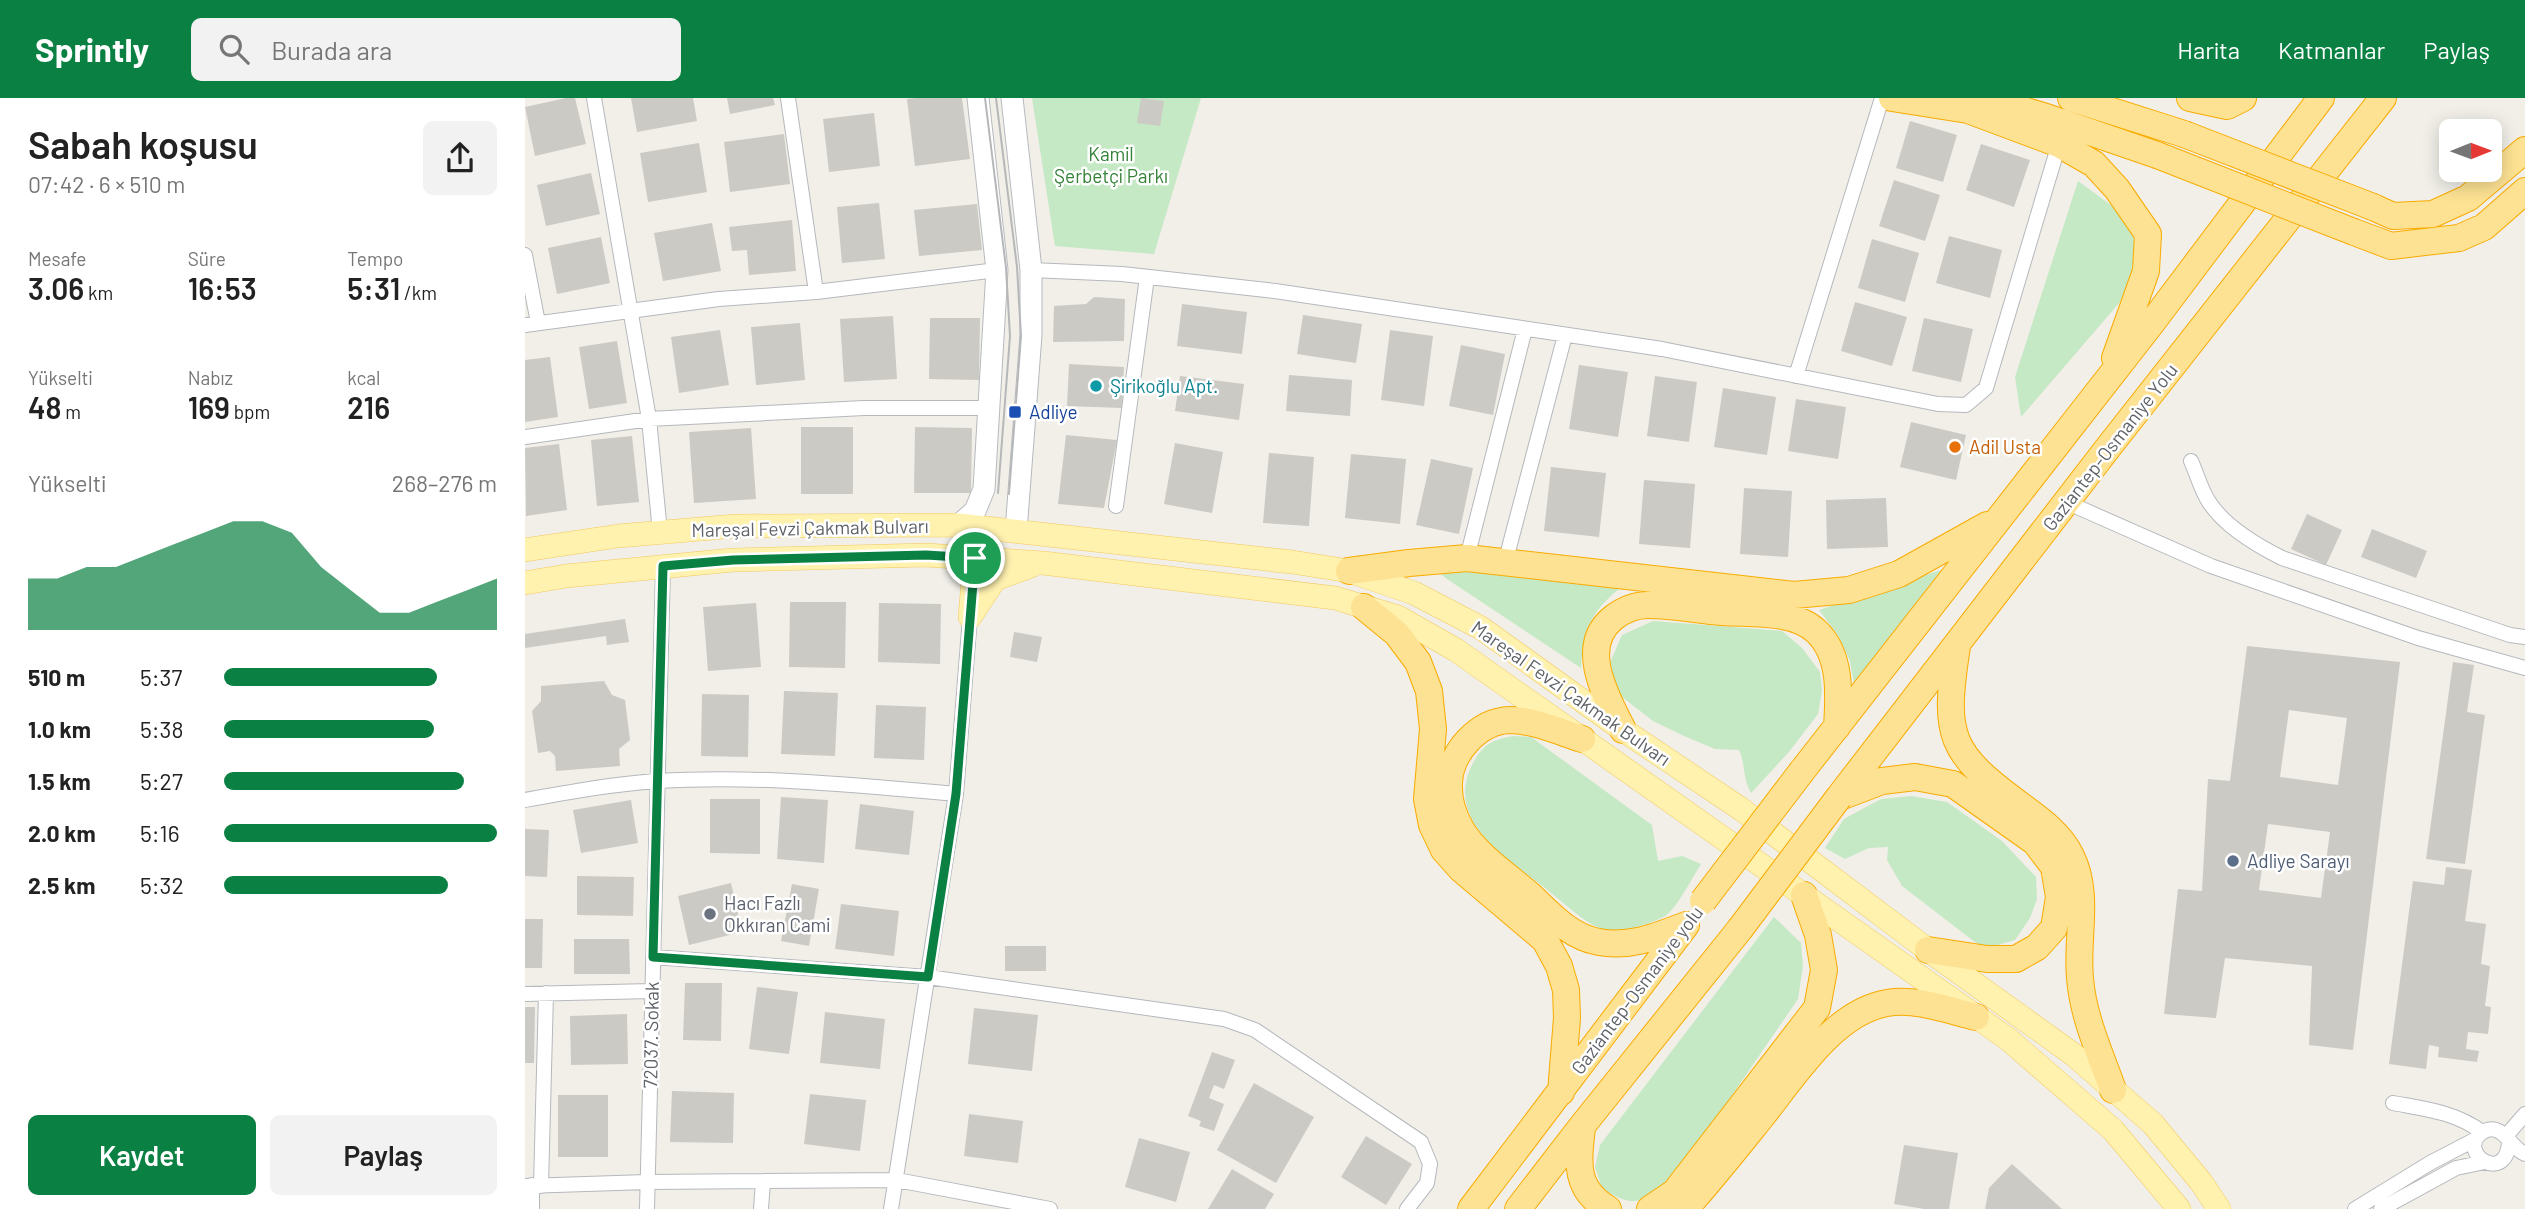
<!DOCTYPE html>
<html lang="tr">
<meta charset="utf-8">
<style>
:root{--surface:#fff;--page:#f2f2f2;--text:#222;--muted:#767676;--accent:#0b8043}
body{margin:0;font-family:Barlow,sans-serif;background:var(--page);color:var(--text);height:100vh;display:flex;flex-direction:column;font-size:26px;white-space:nowrap}
*{box-sizing:border-box;margin:0}
p{font-size:23px;color:var(--muted)}
.icon{flex:none;width:38px;height:38px;fill:none;stroke:currentColor;stroke-width:2;stroke-linecap:round;stroke-linejoin:round}
.map{position:relative;flex:1;overflow:hidden}
.sheet{display:flex;flex-direction:column;background:var(--surface);width:525px}
.sheet>*{flex:none}
.needle{width:46px;rotate:89deg}
.fabs{position:absolute;left:1914px;top:21px;display:grid;gap:14px}
.fabs a{display:grid;place-items:center;width:63px;height:63px;border-radius:10px;background:var(--surface);box-shadow:0 4px 18px #0003;font-size:35px}
.pin{position:absolute;display:grid;place-items:center;width:60px;height:60px;color:#fff;margin:-30px;border:4px solid #fff;border-radius:50%;box-shadow:0 2px 7px #0007}
.round{display:grid;place-items:center;flex:none;width:74px;height:74px;border-radius:10px;background:var(--page)}
.summary{display:flex;align-items:center;justify-content:space-between;height:119px;padding:0 28px}
h1{font-size:38px;font-weight:600;line-height:52px}
.figures{display:grid;grid-template-columns:repeat(3,1fr);gap:10px;height:119px;padding:7px 28px}
.figures div{display:grid;align-content:center}
.figures b{font-size:30px;font-weight:600}
.figures small{font-size:19px;font-weight:400}
.figures p{font-size:19px}
.chart{height:196px;padding:14px 28px}
.chart p{display:flex;justify-content:space-between}
.chart svg{width:100%;height:126px;margin-top:7px;fill:var(--accent);opacity:.7}
.cta{display:flex;gap:14px;margin-top:auto;padding:14px 28px}
.cta a{flex:1;height:80px;border-radius:10px;background:var(--accent);color:#fff;font-size:28px;font-weight:600;line-height:80px;text-align:center}
.cta a+a{background:var(--page);color:var(--text)}
ul{padding:0 28px;list-style:none;font-size:23px}
li{display:grid;grid-template-columns:112px 84px 1fr;align-items:center;height:52px}
li i{height:18px;border-radius:9px;background:var(--accent)}
header{display:flex;align-items:center;gap:42px;box-sizing:border-box;height:98px;padding:0 35px;background:var(--accent);color:#fff}
header strong{font-size:33px}
nav{display:flex;gap:38px;margin-inline-start:auto;font-size:24px}
.search{width:490px;height:63px;background:var(--page);display:flex;align-items:center;gap:18px;box-sizing:border-box;padding:0 24px;border-radius:10px;color:var(--muted);font-size:26px}
main{display:flex;flex:1;min-height:0}
.map>svg:first-child{display:block}
.green{fill:#c5e8c5}
.building{fill:#cccac5;fill-rule:evenodd}
.lines{fill:none;stroke-linecap:round;stroke-linejoin:round}
.street-casing{stroke:#b5b8bc;stroke-width:16}
.secondary-casing{stroke:#b6babf;stroke-width:23}
.primary-casing{stroke:#f2c960;stroke-width:24}
.highway-casing{stroke:#f9ab00;stroke-width:28}
.street{stroke:#fff;stroke-width:14}
.secondary{stroke:#fff;stroke-width:21}
.primary{stroke:#fff2af;stroke-width:23}
.highway{stroke:#fde293;stroke-width:26}
.tram{stroke:#b6b7b8;stroke-width:2}
.highway-bridge-casing{stroke:#f9ab00;stroke-width:28;stroke-linecap:butt}
.highway-bridge{stroke:#fde293;stroke-width:26}
.route-casing{stroke:#fff;stroke-width:14}
.route{stroke:#0b8043;stroke-width:9}
.culture-dot{fill:#0f9aa8;stroke:#fff;stroke-width:2.5}
.transit-dot{fill:#1a4fb4;stroke:#fff;stroke-width:2.5}
.food-dot{fill:#e8710a;stroke:#fff;stroke-width:2.5}
.service-dot{fill:#5c6f8a;stroke:#fff;stroke-width:2.5}
.worship-dot{fill:#6b7280;stroke:#fff;stroke-width:2.5}
.labels{text-anchor:middle;stroke-width:5;stroke-linejoin:round;paint-order:stroke}
.park-label{font-size:19px;fill:#348238;stroke:#fff}
.culture-label{font-size:19px;fill:#0d838f;stroke:#fff;text-anchor:start}
.transit-label{font-size:19px;fill:#164399;stroke:#fff;text-anchor:start}
.food-label{font-size:19px;fill:#c56008;stroke:#fff;text-anchor:start}
.street-label{font-size:19px;fill:#5f6368;stroke:#fff}
.service-label{font-size:19px;fill:#4e5e75;stroke:#fff;text-anchor:start}
.worship-label{font-size:19px;fill:#5b616d;stroke:#fff;text-anchor:start}
</style>
<header>
<strong>Sprintly</strong>
<div class="search"><svg class="icon" aria-label="search" viewBox="0 0 24 24"><circle cx="10" cy="10" r="6"/><path d="M15 15l6 6"/></svg>Burada ara</div>
<nav><a>Harita</a><a>Katmanlar</a><a>Paylaş</a></nav>
</header>
<main>
<section class="sheet">
<div class="summary"><div><h1>Sabah koşusu</h1><p>07:42 · 6 × 510 m</p></div><a class="round"><svg class="icon" aria-label="share" viewBox="0 0 24 24"><path d="M12 15V3M7 8l5-5 5 5M5 13v7h14v-7"/></svg></a></div>
<div class="figures">
<div><p>Mesafe</p><b>3.06<small> km</small></b></div>
<div><p>Süre</p><b>16:53</b></div>
<div><p>Tempo</p><b>5:31<small> /km</small></b></div>
</div>
<div class="figures">
<div><p>Yükselti</p><b>48<small> m</small></b></div>
<div><p>Nabız</p><b>169<small> bpm</small></b></div>
<div><p>kcal</p><b>216</b></div>
</div>
<div class="chart"><p><span>Yükselti</span>268–276 m</p>
<svg viewBox="0 0 160 44" preserveAspectRatio="none"><path d="M0 44V26L10 26L20 22L30 22L40 18L50 14L60 10L70 6L80 6L90 10L100 22L110 30L120 38L130 38L140 34L150 30L160 26V44z"/></svg>
</div>
<ul>
<li><b>510 m</b>5:37<i style="width:78%"></i></li>
<li><b>1.0 km</b>5:38<i style="width:77%"></i></li>
<li><b>1.5 km</b>5:27<i style="width:88%"></i></li>
<li><b>2.0 km</b>5:16<i style="width:100%"></i></li>
<li><b>2.5 km</b>5:32<i style="width:82%"></i></li>
</ul>
<div class="cta"><a>Kaydet</a><a>Paylaş</a></div>
</section>
<div class="map">
<svg width="2000" height="1111" viewBox="0 0 2000 1111">
<rect width="100%" height="100%" fill="#f1efe8"/>
<!-- green -->
<path class="green" d="M507,0H676L629,156L530,148Z
M1553,83L1601,118L1612,140L1610,172L1595,204L1496,319L1490,279Z
M909,471L1099,487C1067,512 1058,529 1056,570L922,481Z
M1416,472L1329,586L1325,563L1313,537L1294,512Z
M1128,523L1257,533L1277,550L1295,574L1297,593L1293,616L1263,655L1226,695C1217,678 1221,668 1214,652L1190,651L1159,638L1128,623L1092,595L1084,567L1097,537Z
M988,638L1006,639L1127,727L1133,763L1157,758L1176,766C1168,778 1151,812 1140,818C1125,826 1100,834 1083,832C1066,831 1039,805 1025,794C987,763 918,725 947,667C958,646 967,642 988,638Z
M1386,698L1422,704L1477,743L1511,779L1512,801L1505,820L1490,842L1459,851L1377,788L1362,762L1363,749L1344,750L1320,761L1300,750L1319,721L1356,701Z
M1249,819L1276,845L1278,868L1273,901L1144,1089C1114,1105 1107,1110 1077,1090L1070,1069L1075,1047Z"/>
<!-- building -->
<path class="building" d="M41,0H50L61,46L10,58L0,9Z
M106,0H168L172,23L112,34Z
M202,0H248L250,7L205,16Z
M391,0H437L445,61L390,68L382,1Z
M616,0L639,3L635,28L612,25Z
M349,15L355,68L304,74L298,21Z
M1385,23L1432,37L1418,84L1371,70Z
M259,36L265,86L205,94L199,44Z
M174,45L182,94L123,104L115,55Z
M1456,46L1505,62L1489,109L1441,92Z
M66,75L75,116L21,128L12,87Z
M1369,82L1415,97L1400,143L1354,128Z
M354,105L360,161L317,165L312,109Z
M452,106L457,152L394,158L389,112Z
M267,122L271,173L224,177L222,152L207,153L204,129Z
M187,125L196,173L138,183L129,135Z
M1424,138L1477,152L1465,200L1411,185Z
M76,139L85,185L32,196L23,150Z
M1347,141L1394,155L1380,204L1333,190Z
M569,199L600,201L599,243L528,244L529,208L561,206Z
M1330,204L1382,219L1367,268L1316,253Z
M657,206L722,214L717,256L652,248Z
M778,217L837,226L831,265L772,256Z
M368,218L372,281L319,284L315,221Z
M405,220H455L454,282L404,281Z
M1399,220L1448,231L1436,284L1387,273Z
M275,225L280,282L231,287L226,229Z
M195,232L204,287L154,295L146,239Z
M865,232L908,238L899,308L856,302Z
M92,243L102,305L64,311L54,249Z
M936,247L980,256L968,317L924,308Z
M25,259L33,319L0,324V262Z
M544,266L599,269L597,310L542,308Z
M1054,267L1103,274L1093,339L1044,331Z
M764,277L827,282L825,318L761,313Z
M655,278L719,286L714,322L650,313Z
M1130,278L1172,284L1164,344L1122,338Z
M1198,290L1251,299L1242,357L1189,349Z
M1271,301L1321,309L1313,361L1263,353Z
M1386,324L1441,337L1431,382L1375,369Z
M276,329H328V396H276Z
M390,329L447,330L446,395H389Z
M226,330L231,401L169,405L164,334Z
M541,337L592,342L579,410L533,406Z
M107,338L114,404L72,408L66,342Z
M650,345L698,354L687,415L639,406Z
M34,346L42,412L1,418L0,350Z
M744,355L789,359L784,428L738,425Z
M826,356L881,361L875,426L820,420Z
M906,361L948,370L934,436L891,427Z
M1026,369L1081,375L1074,439L1019,433Z
M1119,382L1170,386L1165,450L1114,446Z
M1219,390L1267,393L1263,459L1215,456Z
M1361,400L1363,449L1302,451L1301,402Z
M1782,416L1817,432L1801,467L1766,451Z
M1847,431L1902,453L1891,480L1836,459Z
M265,504H321L320,570L264,569Z
M231,505L236,569L183,573L178,509Z
M354,505L416,506L415,566L353,564Z
M100,521L104,544L82,547L81,538L0,550V536Z
M489,534L517,539L512,564L485,559Z
M1722,548L1875,564L1828,952L1784,947L1787,868L1700,860L1691,920L1639,916L1653,791L1677,793L1683,681L1705,683ZM1764,612L1822,620L1813,687L1755,679ZM1743,726L1805,734L1796,800L1734,792Z
M1928,564L1949,567L1942,614L1960,617L1940,766L1901,761Z
M79,583L87,597L100,602L105,642L94,651L95,668L31,673L30,658L25,653L13,655L7,613L16,603V588Z
M259,593L313,595L310,658L256,656Z
M177,596L224,597L223,659L176,658Z
M351,607L401,609L399,662L349,660Z
M256,699L303,702L299,765L252,761Z
M185,701H235V756L185,755Z
M106,702L113,745L56,755L48,712Z
M335,706L389,713L384,757L330,751Z
M0,731L24,732L22,779L0,778Z
M1921,769L1947,772L1940,823L1961,826L1956,866L1965,868L1960,908L1966,909L1963,936L1943,934L1941,951L1954,953L1952,964L1913,959L1914,949L1904,947L1901,971L1864,966L1888,783L1919,787Z
M52,778L109,779L108,818L52,817Z
M206,785L217,834L164,847L153,798Z
M267,786L294,791L284,848L256,843Z
M316,806L374,813L369,858L310,851Z
M0,821H18L17,870H0Z
M49,841H104L105,876H49Z
M480,848H521V873H480Z
M160,885H197L196,943L158,942Z
M232,889L273,894L264,956L224,951Z
M0,909H10L9,965H0Z
M449,910L513,917L507,973L443,966Z
M300,914L360,921L355,971L295,965Z
M102,916L103,966L46,967L45,918Z
M687,954L710,962L699,991L689,987L684,1000L699,1006L689,1033L674,1028L676,1023L663,1018Z
M729,985L789,1019L751,1085L692,1052Z
M147,993L209,995L208,1045L145,1044Z
M285,996L341,1002L335,1053L279,1046Z
M33,997H83V1059H33Z
M444,1016L498,1023L493,1065L439,1058Z
M841,1038L887,1066L861,1107L816,1079Z
M614,1040L665,1054L651,1104L600,1089Z
M1379,1047L1433,1055L1424,1111H1399L1369,1106Z
M1487,1066L1537,1111H1460L1464,1090Z
M707,1071L749,1096L740,1111H683Z"/>
<g class="lines">
<defs>
<path id="street" d="M69,0L124,321L135,434
M263,0L291,194
M0,157L13,225
M506,172L597,176L750,193L1137,251L1413,306L1441,307L1461,290L1534,46
M0,227L194,201L291,194L472,172
M1271,278L1357,0
M0,339L124,321L339,310H464
M1666,363C1672,376 1676,392 1684,404C1700,429 1731,447 1757,460L1985,537L2000,539
M1541,404L1686,468L1893,540L2000,570
M591,408L622,179
M942,460L1000,231
M980,465L1040,237
M0,702C44,694 88,686 132,683C232,677 332,687 431,696
M128,859L403,879L699,921L730,932L896,1044L905,1066L902,1085L882,1111
M0,896L127,893
M1868,1005C1900,1011 1930,1014 1957,1034
M1981,1038L2000,1016
M1984,1045C1980,1087 1933,1055 1955,1036C1960,1032 1965,1030 1971,1032C1982,1035 1987,1050 2000,1056
M7,1087V1111
M0,1088L122,1084L372,1082L525,1111
M16,1088L21,895
M122,1111L138,469
M236,1111L238,1083
M366,1111L431,696L445,519
M1830,1111L1905,1065L1951,1041
M1856,1111L1931,1070L1960,1064"/>
<path id="secondary" d="M487,0L506,172V237L491,433
M434,427L450,413L459,391L472,172L453,0"/>
<path id="primary" d="M0,452L93,438L211,428L434,427L767,464L824,473L889,495L956,530L1098,632L1216,711L1403,852L1549,957L1628,1026L1676,1084L1694,1111
M0,485L41,478L208,462L401,457L518,465L810,500L873,519L931,552L1483,941L1588,1032L1654,1111
M447,516L470,481L506,468
M445,519L450,460L458,448"/>
<path id="highway" d="M1367,0L1443,12L1534,46L1569,66L1592,91L1623,136L1621,173L1590,260
M1459,0L1524,20L1632,57
M1546,0L1659,36
M1665,0L1702,8L1718,0
M1848,109L1868,118L1908,116L1943,100L2000,52
M1829,134L1866,148L1934,140L1959,129L2000,93
M824,473L884,465L942,460L1269,497L1324,492L1374,476L1462,427
M839,509L872,536L893,564L904,593L908,631L902,701L907,727L919,752L936,771L1020,842L1034,868L1041,892L1042,920L1036,994
M1432,548C1418,639 1423,654 1498,709C1517,723 1536,737 1546,758C1565,796 1551,840 1555,880C1558,919 1575,955 1588,992
M1098,632C1082,600 1052,549 1088,520C1097,513 1110,507 1123,507C1147,507 1173,512 1197,514C1226,516 1268,512 1291,533C1317,557 1314,597 1312,629
M1057,641C1035,634 1008,622 985,622C953,623 925,655 924,685C923,702 928,717 936,731C951,757 982,777 1005,797C1025,816 1045,839 1074,844C1105,850 1132,838 1161,827
M1277,673L1626,226L1796,0
M1314,699L1582,351L1858,0
M1315,699L1357,683L1390,679L1428,686L1510,744L1529,769L1534,799L1529,830L1512,849L1491,861H1462L1403,852
M1057,1030C1053,1064 1049,1091 1083,1111
M946,1111L1161,827
M993,1111L1057,1028L1215,831
M1125,1111L1150,1094L1292,910L1299,872L1293,837L1279,797
M1160,1111C1187,1081 1213,1048 1238,1017C1269,978 1309,914 1362,905C1392,900 1422,912 1451,919"/>
</defs>
<!-- street casing -->
<use href="#street" class="street-casing"/>
<!-- secondary casing -->
<use href="#secondary" class="secondary-casing"/>
<!-- primary casing -->
<use href="#primary" class="primary-casing"/>
<!-- highway casing -->
<use href="#highway" class="highway-casing"/>
<!-- street -->
<use href="#street" class="street"/>
<!-- secondary -->
<use href="#secondary" class="secondary"/>
<!-- primary -->
<use href="#primary" class="primary"/>
<!-- highway -->
<use href="#highway" class="highway"/>
<!-- tram -->
<path class="tram" d="M460,0L481,170L485,238L473,395
M471,0L492,169L496,238L484,396"/>
<defs>
<path id="highway-bridge" d="M1659,36L1848,109
M1632,57L1829,134
M1178,803L1277,673
M1215,831L1314,699"/>
</defs>
<!-- highway-bridge casing -->
<use href="#highway-bridge" class="highway-bridge-casing"/>
<!-- highway-bridge -->
<use href="#highway-bridge" class="highway-bridge"/>
</g>
<g class="lines">
<defs>
<path id="route" d="M401,457L450,460L431,696L403,879L128,859L138,468L208,462Z"/>
</defs>
<!-- route casing -->
<use href="#route" class="route-casing"/>
<!-- route -->
<use href="#route" class="route"/>
</g>
<!-- markers -->
<circle class="culture-dot" cx="571" cy="288" r="7"/>
<rect class="transit-dot" x="483" y="307" width="14" height="14" rx="3.5"/>
<circle class="food-dot" cx="1430" cy="349" r="7"/>
<circle class="service-dot" cx="1708" cy="763" r="7"/>
<circle class="worship-dot" cx="185" cy="816" r="7"/>
<g class="labels">
<!-- park labels -->
<g class="park-label">
<text x="586" y="63">Kamil<tspan x="586" dy="22">Şerbetçi Parkı</tspan></text>
</g>
<!-- culture labels -->
<g class="culture-label">
<text x="585" y="295">Şirikoğlu Apt.</text>
</g>
<!-- transit labels -->
<g class="transit-label">
<text x="504" y="321">Adliye</text>
</g>
<!-- food labels -->
<g class="food-label">
<text x="1444" y="356">Adil Usta</text>
</g>
<!-- street labels -->
<g class="street-label">
<text transform="translate(1585 349) rotate(-52)" y="7">Gaziantep-Osmaniye Yolu</text>
<text transform="translate(285 430) rotate(-1)" y="7">Mareşal Fevzi Çakmak Bulvarı</text>
<text transform="translate(1046 595) rotate(35)" y="7">Mareşal Fevzi Çakmak Bulvarı</text>
<text transform="translate(1112 892) rotate(-53)" y="7">Gaziantep-Osmaniye yolu</text>
<text transform="translate(126 937) rotate(-89)" y="7">72037. Sokak</text>
</g>
<!-- service labels -->
<g class="service-label">
<text x="1722" y="770">Adliye Sarayı</text>
</g>
<!-- worship labels -->
<g class="worship-label">
<text x="199" y="812">Hacı Fazlı<tspan x="199" dy="22">Okkıran Cami</tspan></text>
</g>
</g>
</svg>
<div class="fabs">
<a><svg class="needle" viewBox="-14 -14 28 28"><path d="M0-13l5 13h-10z" fill="#e53935"/><path d="M0 13l5-13h-10z" fill="#767676"/></svg></a>
</div>
<div class="pin" style="left:450px;top:460px;background:#1e9e55"><svg class="icon" aria-label="arrive" viewBox="0 0 24 24"><path d="M6 21V4h12l-3 4 3 4H6"/></svg></div>
</div>
</main>
